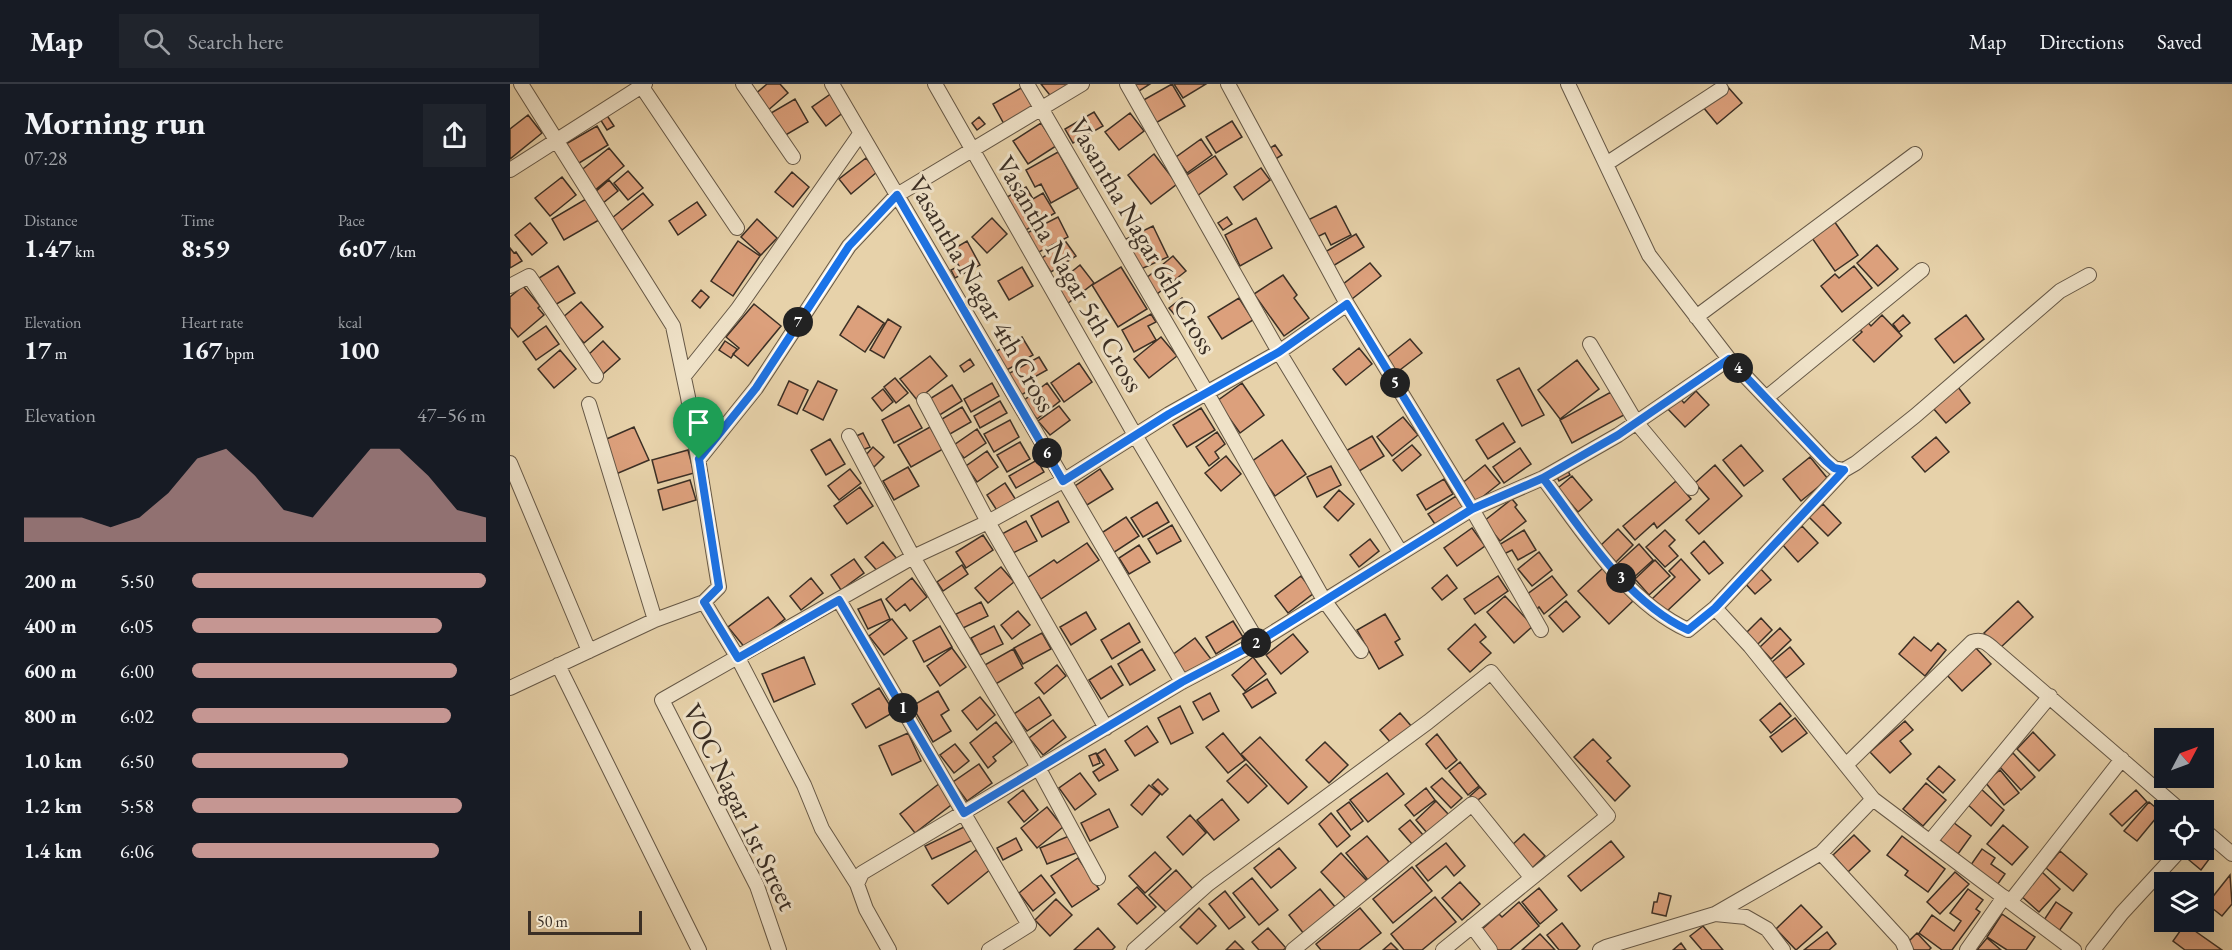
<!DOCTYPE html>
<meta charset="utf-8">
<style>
:root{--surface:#171b24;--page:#20242c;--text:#f1f3f6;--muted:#9ea1a6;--line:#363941;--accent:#c59692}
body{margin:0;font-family:"EB Garamond",serif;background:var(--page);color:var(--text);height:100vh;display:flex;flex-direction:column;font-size:22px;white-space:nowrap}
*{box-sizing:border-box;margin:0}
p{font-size:20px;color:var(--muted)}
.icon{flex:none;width:33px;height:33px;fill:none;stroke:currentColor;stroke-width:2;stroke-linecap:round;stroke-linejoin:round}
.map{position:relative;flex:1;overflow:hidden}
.drawer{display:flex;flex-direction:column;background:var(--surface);width:510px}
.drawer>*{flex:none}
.needle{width:39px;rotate:49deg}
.tools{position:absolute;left:1644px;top:644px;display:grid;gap:12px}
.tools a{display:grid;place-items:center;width:60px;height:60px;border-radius:0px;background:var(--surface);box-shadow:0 6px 24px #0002;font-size:30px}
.scale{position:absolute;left:18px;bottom:15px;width:114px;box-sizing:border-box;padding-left:6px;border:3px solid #3b2f25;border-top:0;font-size:16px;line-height:21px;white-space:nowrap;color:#3b2f25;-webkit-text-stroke:4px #efe2c8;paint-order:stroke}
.pin{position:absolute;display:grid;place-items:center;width:51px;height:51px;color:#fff;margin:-62px -26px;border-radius:50% 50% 50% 0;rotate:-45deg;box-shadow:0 0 6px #0007}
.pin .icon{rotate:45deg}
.km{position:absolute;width:30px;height:30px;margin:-15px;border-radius:50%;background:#222;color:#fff;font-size:16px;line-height:30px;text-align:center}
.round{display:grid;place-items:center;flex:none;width:63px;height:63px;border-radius:0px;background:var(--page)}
.headline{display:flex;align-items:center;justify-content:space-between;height:102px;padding:0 24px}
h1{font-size:33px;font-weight:700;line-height:45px}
.stats{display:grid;grid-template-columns:repeat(3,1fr);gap:9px;height:102px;padding:6px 24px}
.stats div{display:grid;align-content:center}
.stats b{font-size:26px;font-weight:700}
.stats small{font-size:16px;font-weight:400}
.stats p{font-size:16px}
.chart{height:168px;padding:12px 24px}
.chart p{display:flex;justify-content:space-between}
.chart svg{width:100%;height:108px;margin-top:6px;fill:var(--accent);opacity:.7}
ul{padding:0 24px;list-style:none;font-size:20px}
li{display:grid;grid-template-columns:96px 72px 1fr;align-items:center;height:45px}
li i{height:15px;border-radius:8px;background:var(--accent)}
header{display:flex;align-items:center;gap:36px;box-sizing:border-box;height:84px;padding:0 30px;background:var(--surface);border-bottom:2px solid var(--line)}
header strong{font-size:28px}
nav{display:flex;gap:33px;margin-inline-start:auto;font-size:21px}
.search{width:420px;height:54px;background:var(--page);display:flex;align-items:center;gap:15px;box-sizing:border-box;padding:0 21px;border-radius:0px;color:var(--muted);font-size:22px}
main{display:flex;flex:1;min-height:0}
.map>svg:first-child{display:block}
.building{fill:#dca07c;stroke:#3b2f25;stroke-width:1.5}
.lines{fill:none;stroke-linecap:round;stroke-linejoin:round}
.street-casing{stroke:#665846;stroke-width:16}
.street{stroke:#efe2c8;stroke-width:14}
.route-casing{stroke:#fff;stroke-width:12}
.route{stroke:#1a73e8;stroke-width:8}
.labels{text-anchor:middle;stroke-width:6;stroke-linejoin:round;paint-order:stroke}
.street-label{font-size:27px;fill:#3b2f25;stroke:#efe2c8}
</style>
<header>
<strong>Map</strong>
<div class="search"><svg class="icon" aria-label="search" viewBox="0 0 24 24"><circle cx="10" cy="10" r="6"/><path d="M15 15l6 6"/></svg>Search here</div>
<nav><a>Map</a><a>Directions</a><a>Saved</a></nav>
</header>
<main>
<section class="drawer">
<div class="headline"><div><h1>Morning run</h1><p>07:28</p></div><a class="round"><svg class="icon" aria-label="share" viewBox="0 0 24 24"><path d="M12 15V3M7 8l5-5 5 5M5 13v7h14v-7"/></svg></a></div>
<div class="stats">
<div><p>Distance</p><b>1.47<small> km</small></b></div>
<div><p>Time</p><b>8:59</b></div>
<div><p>Pace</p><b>6:07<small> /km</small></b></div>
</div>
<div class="stats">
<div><p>Elevation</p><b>17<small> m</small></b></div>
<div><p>Heart rate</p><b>167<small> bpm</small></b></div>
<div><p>kcal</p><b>100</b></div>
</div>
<div class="chart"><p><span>Elevation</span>47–56 m</p>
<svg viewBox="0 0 160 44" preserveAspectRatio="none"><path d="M0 44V34L10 34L20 34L30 38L40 34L50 24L60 10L70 6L80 17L90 31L100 34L110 20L120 6L130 6L140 17L150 31L160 34V44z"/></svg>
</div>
<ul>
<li><b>200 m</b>5:50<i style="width:100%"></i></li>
<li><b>400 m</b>6:05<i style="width:85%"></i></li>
<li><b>600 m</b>6:00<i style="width:90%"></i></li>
<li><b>800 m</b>6:02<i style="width:88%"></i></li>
<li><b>1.0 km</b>6:50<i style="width:53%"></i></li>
<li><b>1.2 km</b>5:58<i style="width:92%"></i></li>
<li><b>1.4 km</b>6:06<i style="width:84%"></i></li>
</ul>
</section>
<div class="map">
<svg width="1722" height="866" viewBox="0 0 1722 866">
<rect width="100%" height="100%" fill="#e7d2aa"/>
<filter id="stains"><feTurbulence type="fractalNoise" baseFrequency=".00333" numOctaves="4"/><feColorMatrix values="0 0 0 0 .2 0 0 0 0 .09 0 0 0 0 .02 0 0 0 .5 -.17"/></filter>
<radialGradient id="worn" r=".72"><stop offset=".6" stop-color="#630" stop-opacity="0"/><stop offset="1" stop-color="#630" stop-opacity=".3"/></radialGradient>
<!-- building -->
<path class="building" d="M257,0H270L278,9L256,28L243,12Z
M531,0H562L543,15Z
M624,0H640L629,7Z
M662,0L675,22L644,40L630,18Z
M664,0H696L673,14Z
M1217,2L1232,19L1207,40L1193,23Z
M513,3L524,23L494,40L483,20Z
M322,9L335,27L316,42L302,23Z
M285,15L298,38L274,52L261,29Z
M584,28L593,42L563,59L555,45Z
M620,29L634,47L609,66L595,48Z
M96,30L104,42L97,46L90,35Z
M18,31L32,49L0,75V45Z
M469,33L475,40L467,46L462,39Z
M722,37L732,53L706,69L696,53Z
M531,39L546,62L518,80L503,57Z
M87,42L98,61L66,81L54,61Z
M691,55L702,71L677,89L666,73Z
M765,61L772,71L764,76L757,66Z
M99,64L114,82L84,107L69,88Z
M548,68L568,104L541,119L531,100L525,103L516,86Z
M644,70L667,100L641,120L618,91Z
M705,72L717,90L687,112L674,93Z
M356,74L367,88L341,110L329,95Z
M751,84L760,96L733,116L724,103Z
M118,87L133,104L118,116L104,99Z
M282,88L299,103L283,123L265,108Z
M52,93L66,111L40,132L25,114Z
M99,96L108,107L93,119L84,109Z
M516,103L523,115L533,109L545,129L516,146L497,113Z
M133,109L143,121L112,146L102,134Z
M76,115L89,136L54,156L42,135Z
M187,118L196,131L168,151L159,137Z
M826,122L841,151L821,161L815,149L803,155L794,138Z
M548,133L558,153L527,169L517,149Z
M717,133L722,140L713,146L708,139Z
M482,134L497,150L477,169L462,153Z
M746,134L762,164L730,182L715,151Z
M247,135L267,154L251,171L231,153Z
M1324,137L1348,171L1325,187L1302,154Z
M20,139L37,159L22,171L5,151Z
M643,142L658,173L631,185L616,155Z
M846,150L854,163L823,182L815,168Z
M228,157L250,172L223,212L201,197Z
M457,157L470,181L445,194L441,186L449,182L440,167Z
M556,158L566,172L541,188L532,174Z
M1367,161L1388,185L1368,202L1347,179Z
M0,164L4,169L6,168L12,177L0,184Z
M663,172L676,187L647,210L635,195Z
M860,179L871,192L842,215L832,201Z
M570,181L584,199L557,220L544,202Z
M48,182L65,209L45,221L29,194Z
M1344,182L1362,204L1332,228L1311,202L1325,190L1329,194Z
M512,183L523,202L499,216L488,197Z
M611,183L637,225L608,243L582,201Z
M773,191L787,211L784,214L799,234L774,252L744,210Z
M13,202L30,222L28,224L34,231L8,253L0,243V213Z
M191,206L199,213L190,224L182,217Z
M672,214L677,220L664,230L659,224Z
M729,214L743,236L712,255L698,233Z
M71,218L93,243L74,259L52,234Z
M244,220L271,242L238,282L223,270L229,264L216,253Z
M348,222L374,239L355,268L330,251Z
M641,230L646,238L638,242L646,256L624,268L612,246Z
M1372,231L1392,252L1364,278L1343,256L1352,248L1347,243L1355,235L1361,242Z
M1393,231L1400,239L1389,248L1383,240Z
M1456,231L1474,255L1444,279L1425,255Z
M378,235L391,243L374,274L360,266Z
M36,242L49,260L26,276L13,258Z
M512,253L523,271L495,287L485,268Z
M651,253L667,272L639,294L624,275Z
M900,255L912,269L886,289L875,275Z
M93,257L110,275L93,290L77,272Z
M215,257L227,265L221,274L209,266Z
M849,264L862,280L836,301L823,285Z
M50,266L66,285L44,304L28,285Z
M420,272L437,292L407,316L390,295Z
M529,273L537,286L519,296L524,304L511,311L498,290Z
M460,275L464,281L454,288L450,282Z
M1067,276L1089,305L1050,335L1028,306Z
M569,279L582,298L554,318L541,299Z
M1009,284L1034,331L1012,342L987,296Z
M385,294L398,309L386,319L374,303Z
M279,297L298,306L287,330L268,321Z
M308,297L327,306L313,336L293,326Z
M482,299L489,312L461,328L454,315Z
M537,299L550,317L527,335L513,317Z
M732,299L754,331L730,349L707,317Z
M442,301L452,317L428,332L418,316Z
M1448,303L1460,319L1436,339L1423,324Z
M373,305L383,318L372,327L362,314Z
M1186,307L1199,321L1175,343L1156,323L1168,312L1174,319Z
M1101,308L1114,331L1062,359L1050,336Z
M490,317L497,329L470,344L464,332Z
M399,321L412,344L384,359L372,336Z
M549,322L560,336L540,351L528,337Z
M452,323L461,338L440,350L432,335Z
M691,324L705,346L677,363L663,341Z
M893,333L908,351L882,372L867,353Z
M500,336L509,353L484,368L474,350Z
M993,339L1005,358L978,375L966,356Z
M124,343L139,376L106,390L92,357Z
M420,343L433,365L401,383L388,361Z
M467,345L476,359L454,374L444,361Z
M707,348L715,360L705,368L709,374L699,382L686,363Z
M353,349L360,363L350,367L344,353Z
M862,352L874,372L846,389L834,368Z
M1426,353L1439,368L1415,388L1402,373Z
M320,355L335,380L316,391L301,366Z
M772,356L796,390L765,412L741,378Z
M510,358L520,375L497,388L487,371Z
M902,361L911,371L892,387L883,376Z
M1231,361L1253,387L1234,402L1213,376Z
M363,363L374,373L364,383L354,373Z
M1010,364L1021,380L994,399L983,383Z
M178,366L184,389L148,399L142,376Z
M477,367L488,383L467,398L456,382Z
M716,372L731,390L711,407L695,389Z
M1300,373L1318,395L1291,417L1273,395Z
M527,376L534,388L506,404L499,392Z
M975,381L990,399L966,418L951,400Z
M1205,381L1232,412L1189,450L1176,436L1199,415L1185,399Z
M821,382L831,401L807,413L797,393Z
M398,383L409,402L384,416L373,397Z
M340,385L351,399L329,416L318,402Z
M590,385L603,405L577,421L565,402Z
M1057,385L1060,391L1049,397L1046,391Z
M1062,392L1082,416L1068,428L1048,404Z
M934,395L943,410L916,426L907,411Z
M180,396L186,416L153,426L148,406Z
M1166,397L1181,415L1147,444L1144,439L1125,456L1113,442Z
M495,399L506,416L488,428L477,411Z
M350,403L363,422L337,440L324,422Z
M829,406L844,420L828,437L814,423Z
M946,412L955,426L927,443L918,430Z
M1002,415L1007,421L1005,423L1016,437L990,457L974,437Z
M548,417L559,438L532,453L521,432Z
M647,418L659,438L633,453L621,434Z
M1313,420L1331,439L1318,452L1299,433Z
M616,433L629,452L603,469L590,450Z
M516,437L527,457L501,470L490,451Z
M662,441L671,457L647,470L638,455Z
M1292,442L1308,459L1288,478L1272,460Z
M962,444L975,462L947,482L934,464Z
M1108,445L1123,461L1106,478L1090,462Z
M1014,446L1026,466L1008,476L1002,466L992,471L987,462Z
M1155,446L1165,456L1159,462L1168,472L1155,483L1136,463Z
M473,451L483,466L456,484L446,468Z
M860,455L869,467L849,483L840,471Z
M1194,457L1213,479L1199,490L1181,469Z
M373,458L387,475L370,490L355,473Z
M577,459L589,476L531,515L517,494L544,476L547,479Z
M1129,460L1143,476L1121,496L1107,480Z
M629,461L640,478L619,490L609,474Z
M1029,468L1042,486L1022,502L1008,485Z
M344,475L354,489L331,506L321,491Z
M1171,475L1190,496L1155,529L1142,515L1165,493L1159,487Z
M1145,476L1160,492L1139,511L1125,495Z
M452,481L458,490L433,507L427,498Z
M491,483L504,498L478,519L465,504Z
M1249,483L1261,496L1245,510L1233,497Z
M1093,484L1123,517L1099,540L1068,507Z
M937,491L947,504L932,516L922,504Z
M791,492L804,509L778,529L765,512Z
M988,492L998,507L965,530L954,515Z
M1042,492L1057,511L1034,530L1029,523L1027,525L1016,511Z
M301,494L313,509L291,526L280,512Z
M402,494L417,513L400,527L395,520L386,527L376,515Z
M995,512L1023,542L1004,559L977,528Z
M258,513L275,535L236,565L218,543Z
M371,515L380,535L358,545L348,525Z
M1056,517L1070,533L1053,548L1039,532Z
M1508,517L1523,533L1489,565L1474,549Z
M471,518L478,532L453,544L446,530Z
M508,527L520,541L502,555L491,541Z
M576,528L586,545L561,561L550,543Z
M875,530L890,555L885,558L893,571L869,585L847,546Z
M1251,534L1262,546L1246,562L1235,550Z
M382,535L397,554L374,571L359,552Z
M723,537L733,553L706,570L696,553Z
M619,539L630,558L602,575L591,556Z
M965,540L976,553L970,558L981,569L960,588L938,565Z
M430,542L442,563L414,578L403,557Z
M484,542L493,560L470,571L461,554Z
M1270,544L1281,556L1261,575L1250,563Z
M532,549L541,565L513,580L504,564Z
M783,550L798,568L771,590L756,571Z
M1404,553L1421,567L1428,559L1436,566L1415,592L1389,570Z
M685,554L701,575L676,593L661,572Z
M1464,562L1481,580L1452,607L1435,589Z
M1280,563L1294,580L1276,594L1262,578Z
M442,564L456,583L430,602L417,582Z
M503,565L513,584L484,601L473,582Z
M632,565L645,586L620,601L608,580Z
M294,573L305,600L264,618L252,590Z
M743,573L756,590L735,607L722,591Z
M547,581L556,592L534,610L525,599Z
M601,582L613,601L591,615L579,596Z
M757,595L766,609L742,624L733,610Z
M369,604L384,628L356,644L342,620Z
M428,607L439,626L431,631L441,647L423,658L402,622Z
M700,609L709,627L693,636L683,618Z
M470,613L485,631L467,646L452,627Z
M529,613L541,631L517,647L504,630Z
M1270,619L1281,632L1261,649L1250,636Z
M670,622L683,649L661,660L648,634Z
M890,629L902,643L882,660L870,646Z
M1285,634L1297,649L1272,668L1260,653Z
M543,636L556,653L533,671L519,654Z
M1395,637L1403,646L1390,657L1401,670L1380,689L1360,668Z
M486,638L502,658L483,673L486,677L478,684L460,659Z
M637,642L648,658L625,672L615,657Z
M1523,648L1545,671L1529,687L1507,665Z
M398,649L411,677L382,691L369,662Z
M713,649L735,676L718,689L696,663Z
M927,650L947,676L936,685L916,660Z
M750,653L797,703L778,720L731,670Z
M1083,655L1101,674L1097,677L1120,702L1105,717L1064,673Z
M815,658L838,681L819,699L796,676Z
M445,660L459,677L444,689L430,671Z
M595,665L608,686L589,697L583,688L594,681L587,670Z
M586,669L590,679L583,682L579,672Z
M1503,669L1525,693L1511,706L1489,682Z
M950,678L969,702L958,711L939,687Z
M469,680L482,699L457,717L443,698Z
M736,680L757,702L738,719L717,697Z
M1429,682L1445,696L1433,709L1417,695Z
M1490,686L1509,709L1494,721L1475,698Z
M570,689L586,710L565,726L549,704Z
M877,689L894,710L858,738L840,716Z
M932,694L952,714L941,724L921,703Z
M648,695L658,705L652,711L642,701Z
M430,699L445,718L405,749L390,730Z
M1416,699L1436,716L1413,742L1393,725Z
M639,701L650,710L632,731L621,721Z
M970,703L976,710L965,718L960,712Z
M916,704L925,716L904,732L895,721Z
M1470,704L1494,726L1481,742L1456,719Z
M513,706L528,726L514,738L498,718Z
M1626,706L1637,718L1612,742L1600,730Z
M712,715L729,736L704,756L687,736Z
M926,717L939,731L918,750L906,736Z
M839,718L853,737L841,746L827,727Z
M1639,718L1651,728L1627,757L1614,747Z
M537,723L553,743L527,764L511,744Z
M599,725L608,743L580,757L571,739Z
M821,729L840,752L827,763L809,740Z
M680,731L696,749L673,771L657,753Z
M1439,735L1461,752L1448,770L1426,753Z
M900,736L913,751L902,760L889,745Z
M1493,741L1518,763L1502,781L1477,760Z
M456,742L463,756L422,775L415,762Z
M1014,750L1035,772L1021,785L1000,763Z
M1344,751L1360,767L1338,788L1323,771Z
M559,752L566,769L537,780L530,764Z
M857,752L879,778L858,796L836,769Z
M1392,752L1435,785L1418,808L1395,791L1398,787L1377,771Z
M506,754L512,766L493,776L487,764Z
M1101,757L1114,773L1071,807L1058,792Z
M936,759L955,782L944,792L936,782L918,797L906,782Z
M1694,763L1703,770L1691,786L1673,771L1678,765H1694Z
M769,764L786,784L761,804L744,784Z
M1472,765L1485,774L1481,780L1495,790L1485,804L1458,785Z
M466,766L481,785L438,820L422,801Z
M1550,767L1577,790L1563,807L1536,784Z
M645,768L661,785L635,809L619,792Z
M831,769L857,797L837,816L811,788Z
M568,774L589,805L562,823L541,792Z
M902,783L922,807L883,839L863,815Z
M666,786L683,805L657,829L639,811Z
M1445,788L1459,800L1430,830L1417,818Z
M1532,788L1550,805L1529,828L1510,811Z
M531,791L545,809L523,827L509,809Z
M1720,791L1722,820L1712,832L1697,820Z
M742,794L768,826L749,841L723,809Z
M950,798L970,820L952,836L932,814Z
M627,803L646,823L627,840L608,820Z
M1029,804L1047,826L1030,840L1012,818Z
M810,805L826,824L794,850L779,831Z
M1458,805L1473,816L1466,825L1470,828L1442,866H1432L1409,849L1422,831L1444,847L1451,837L1440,829Z
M715,807L735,833L719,845L699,820Z
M1149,809L1161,812L1156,832L1142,829L1144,818H1147Z
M925,813L946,838L912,866H894L881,850Z
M546,815L562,831L540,852L525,836Z
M1009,818L1029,842L1000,866H986L970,847L989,830L992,833Z
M1546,818L1562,829L1549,847L1534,836Z
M1291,821L1312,843L1286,866L1266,845Z
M689,824L706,842L687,860L670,843Z
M850,824L871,849L849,866H811L806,860Z
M1492,830L1525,853L1516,866H1497L1477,853Z
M1052,839L1070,862L1066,866H1049L1037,851Z
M1675,840L1712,866H1675L1663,857Z
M1193,842L1213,866H1192L1180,852Z
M588,844L605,863L602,866H564Z
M758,844L776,864L773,866H749L742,858Z
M1317,848L1326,860L1319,866H1294Z
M1407,849L1421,864L1419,866H1404L1397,859Z
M1030,850L1045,866H1012Z
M1477,854L1491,866H1467Z
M725,857L734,866H716Z
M881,859L888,866H873Z
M1171,859L1176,866H1163Z"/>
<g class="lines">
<defs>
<path id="street" d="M130,0L227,144
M233,0L283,73
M322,0L672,598
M425,0L625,351L748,558
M517,0L697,309L814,516L851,567
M617,0L769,268L891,469
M718,0L837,220L962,425L1031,546
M1096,80L1211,5
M0,86L135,0
M0,202L19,192L86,292
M1186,233L1405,70
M1080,260L1126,338L1181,404
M1219,275L1316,377L1324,384L1334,386L1346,379L1405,332L1550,207L1579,191
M174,292L227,226L350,50
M1256,314L1412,186
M414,316L478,438L596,644
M79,320L145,536
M339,352L403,473L529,685L588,794
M189,375L246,304L339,162L387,111L572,0
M0,379L79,567
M1033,394C1073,447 1116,518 1178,546L1205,524L1240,562L1363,715L1564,866
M329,516L519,841L479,866
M194,518L228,574L294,701L312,745L347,800L356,825L379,866
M1205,524L1334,386
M48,581L189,866
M0,604L145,536L194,518L209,503L178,313L163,242L11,0
M1337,680L1462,558C1472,554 1478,560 1486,567L1670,726
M1363,715L1311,769L1392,857L1396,866
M1694,746L1722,770
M1421,756L1540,612
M347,800L352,789L672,598L748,558L962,425L1033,394L1108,351L1219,275L1139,171L1058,0
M1500,818L1612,675
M1205,830L1311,769
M962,842L980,866
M269,866L247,802L152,616L403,473L478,438L553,397L659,330L769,268L837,220
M624,866L698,800L918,638L981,588L1098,732L933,866
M783,866L962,720L1021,793
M1090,866L1096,863L1205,830L1236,833L1257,845L1273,866
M1457,866L1494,813
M1583,866L1612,829L1671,765"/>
</defs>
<!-- street casing -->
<use href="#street" class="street-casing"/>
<!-- street -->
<use href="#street" class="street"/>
</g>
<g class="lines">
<defs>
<path id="route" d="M189,375L209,503L194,518L228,574L329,516L454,729L672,598L748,558L962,425L1033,394C1073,447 1116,517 1178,546L1205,524L1334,386L1324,384L1316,377L1219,275L1108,351L1033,394L962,425L837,220L769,268L659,330L553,397L387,111L339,162L246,304L189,375"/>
</defs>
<!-- route casing -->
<use href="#route" class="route-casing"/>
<!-- route -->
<use href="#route" class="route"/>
</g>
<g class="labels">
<!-- street labels -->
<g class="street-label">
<text transform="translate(633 152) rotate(60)" y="9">Vasantha Nagar 6th Cross</text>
<text transform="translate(560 190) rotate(60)" y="9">Vasantha Nagar 5th Cross</text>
<text transform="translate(472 210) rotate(60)" y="9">Vasantha Nagar 4th Cross</text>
<text transform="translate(230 723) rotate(64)" y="9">VOC Nagar 1st Street</text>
</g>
</g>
<rect width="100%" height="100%" filter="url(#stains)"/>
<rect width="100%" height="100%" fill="url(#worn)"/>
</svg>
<div class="tools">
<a><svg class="needle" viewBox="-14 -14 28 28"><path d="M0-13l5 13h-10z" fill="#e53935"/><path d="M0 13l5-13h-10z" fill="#9ea1a6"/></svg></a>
<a><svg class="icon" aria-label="locate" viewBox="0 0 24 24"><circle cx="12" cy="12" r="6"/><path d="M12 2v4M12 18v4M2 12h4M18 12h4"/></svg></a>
<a><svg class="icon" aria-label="layers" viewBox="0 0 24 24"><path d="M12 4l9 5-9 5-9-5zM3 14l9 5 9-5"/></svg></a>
</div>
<div class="scale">50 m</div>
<div class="pin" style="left:189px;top:375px;background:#1e9e55"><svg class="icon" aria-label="arrive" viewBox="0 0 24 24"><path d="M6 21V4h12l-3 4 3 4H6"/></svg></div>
<b class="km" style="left:393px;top:624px">1</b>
<b class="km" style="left:746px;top:559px">2</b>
<b class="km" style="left:1111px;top:494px">3</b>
<b class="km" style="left:1228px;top:284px">4</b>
<b class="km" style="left:885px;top:299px">5</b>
<b class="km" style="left:537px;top:369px">6</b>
<b class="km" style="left:288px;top:238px">7</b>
</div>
</main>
